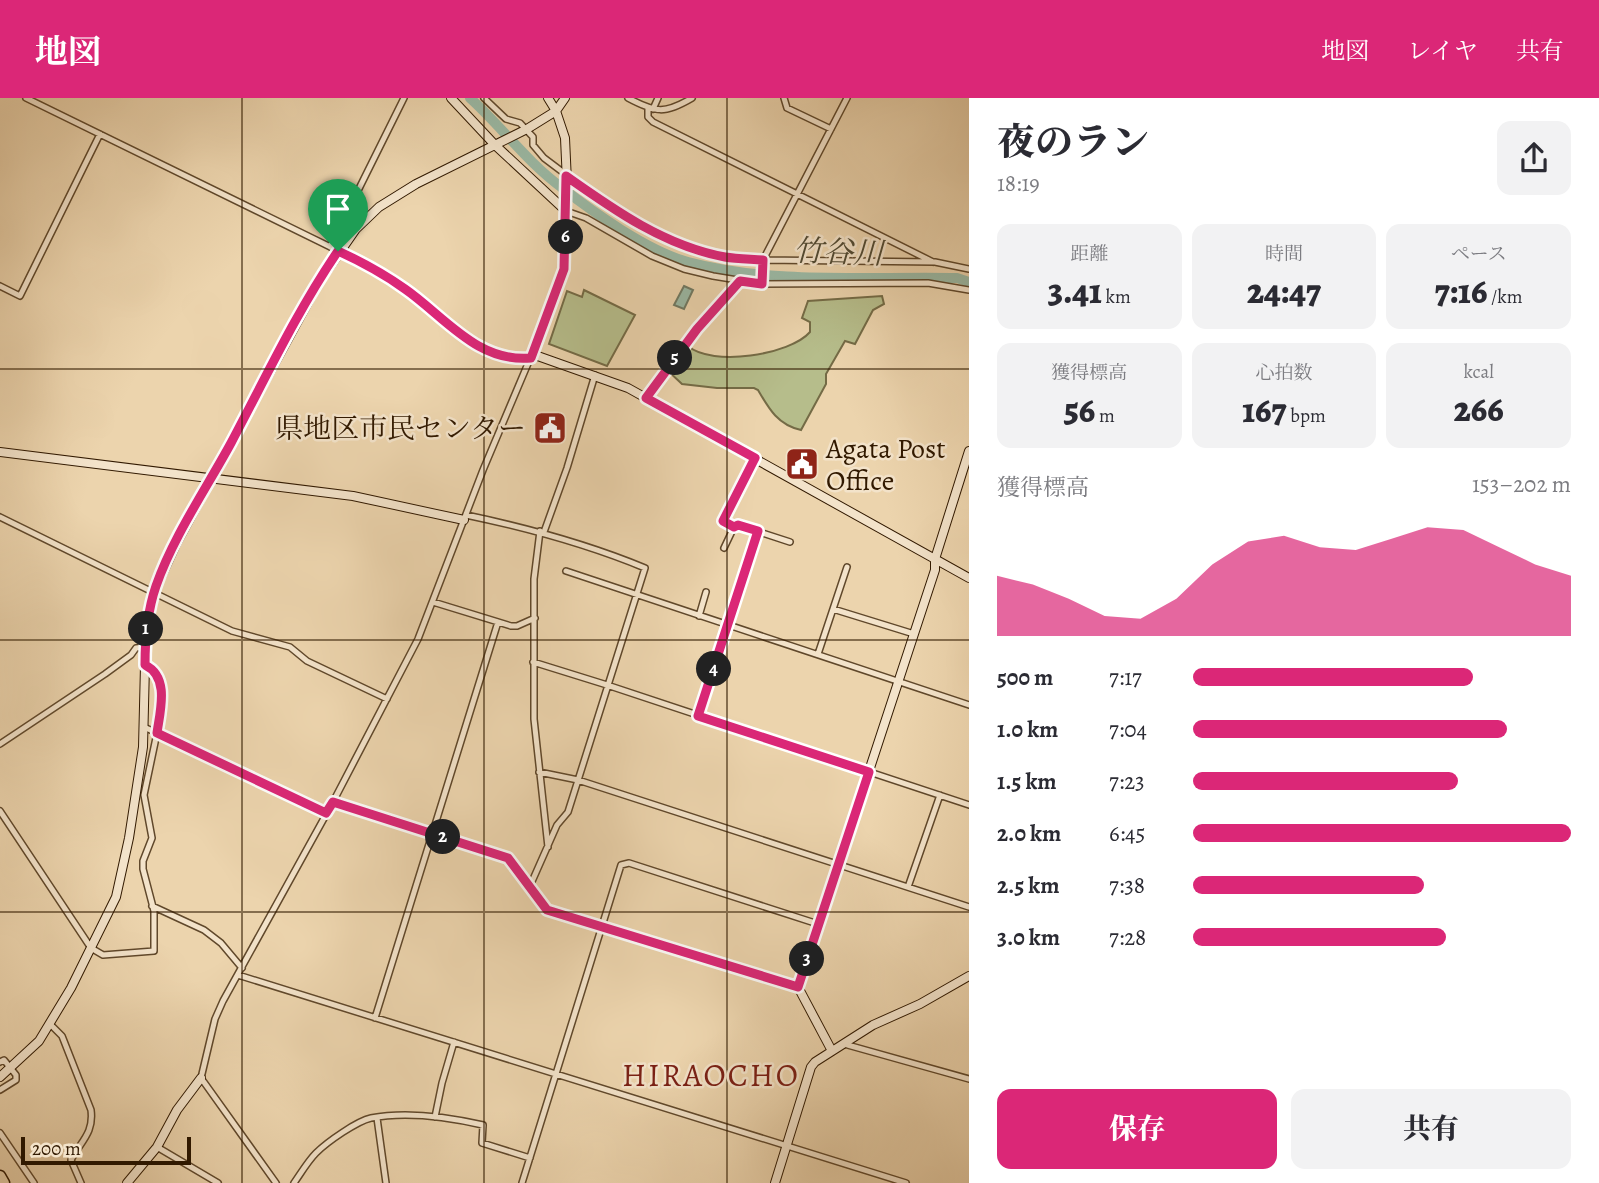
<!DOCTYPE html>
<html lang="ja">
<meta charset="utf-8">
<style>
:root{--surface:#fff;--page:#f2f2f3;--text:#2b2b33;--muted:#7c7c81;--accent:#db2777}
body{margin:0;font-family:Alegreya,"Noto Serif JP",serif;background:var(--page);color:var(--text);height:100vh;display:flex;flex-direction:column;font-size:26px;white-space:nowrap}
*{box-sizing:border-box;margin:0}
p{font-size:23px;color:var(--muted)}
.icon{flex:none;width:38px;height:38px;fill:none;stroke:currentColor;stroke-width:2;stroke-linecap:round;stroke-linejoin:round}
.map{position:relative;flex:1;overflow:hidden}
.details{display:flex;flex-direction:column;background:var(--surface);width:630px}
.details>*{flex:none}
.scale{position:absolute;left:21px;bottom:18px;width:170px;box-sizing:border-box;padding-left:7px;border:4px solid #311900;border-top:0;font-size:19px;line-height:24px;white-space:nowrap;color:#311900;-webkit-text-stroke:5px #f3e3ca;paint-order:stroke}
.pin{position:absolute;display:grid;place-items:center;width:60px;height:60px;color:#fff;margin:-72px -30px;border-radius:50% 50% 50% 0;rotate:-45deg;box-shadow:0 0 7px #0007}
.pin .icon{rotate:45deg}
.km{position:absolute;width:35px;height:35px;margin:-18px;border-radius:50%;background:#222;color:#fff;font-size:19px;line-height:35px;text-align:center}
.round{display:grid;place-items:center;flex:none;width:74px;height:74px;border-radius:14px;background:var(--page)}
.summary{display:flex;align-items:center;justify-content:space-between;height:119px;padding:0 28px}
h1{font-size:38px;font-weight:800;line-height:52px}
.figures{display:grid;grid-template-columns:repeat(3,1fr);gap:10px;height:119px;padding:7px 28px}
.figures div{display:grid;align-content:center;border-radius:14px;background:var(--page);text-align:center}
.figures b{font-size:35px;font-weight:800}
.figures small{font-size:19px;font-weight:400}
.figures p{font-size:19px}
.chart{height:196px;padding:14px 28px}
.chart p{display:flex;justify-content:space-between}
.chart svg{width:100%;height:126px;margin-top:7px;fill:var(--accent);opacity:.7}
.cta{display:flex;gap:14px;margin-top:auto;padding:14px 28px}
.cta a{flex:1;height:80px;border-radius:14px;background:var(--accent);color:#fff;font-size:28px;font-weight:800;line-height:80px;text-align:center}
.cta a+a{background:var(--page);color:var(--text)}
ul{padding:0 28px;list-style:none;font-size:23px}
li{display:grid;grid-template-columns:112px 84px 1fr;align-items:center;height:52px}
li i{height:18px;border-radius:9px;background:var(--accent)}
header{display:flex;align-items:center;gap:42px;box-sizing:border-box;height:98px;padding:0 35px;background:var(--accent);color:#fff}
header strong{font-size:33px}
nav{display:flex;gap:38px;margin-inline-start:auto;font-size:24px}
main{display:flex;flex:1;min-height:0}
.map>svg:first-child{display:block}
.green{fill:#b6bd8b;stroke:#746b46;stroke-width:2}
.water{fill:#9ab9a5;stroke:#707963;stroke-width:2}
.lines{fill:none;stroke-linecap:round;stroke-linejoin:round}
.river{stroke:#9ab9a5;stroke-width:10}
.street-casing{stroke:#60482b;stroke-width:8}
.secondary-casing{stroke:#311900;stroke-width:10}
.highway-casing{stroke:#311900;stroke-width:13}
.street{stroke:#f3e3ca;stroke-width:5}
.secondary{stroke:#f3e3ca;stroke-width:8}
.highway{stroke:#ecd4ad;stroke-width:10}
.route-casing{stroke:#fff;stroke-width:14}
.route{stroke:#db2777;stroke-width:9}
.grid{fill:none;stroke:#311900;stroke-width:2;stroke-opacity:0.55}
.labels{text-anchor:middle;stroke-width:5;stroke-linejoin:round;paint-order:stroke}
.poi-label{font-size:28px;fill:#311900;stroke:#f3e3ca;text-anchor:end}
.water-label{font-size:30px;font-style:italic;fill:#504932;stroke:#f3e3ca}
.quarter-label{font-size:32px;letter-spacing:2px;fill:#7a1f14;stroke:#f3e3ca}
</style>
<header>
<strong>地図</strong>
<nav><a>地図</a><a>レイヤ</a><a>共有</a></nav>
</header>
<main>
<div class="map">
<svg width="969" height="1085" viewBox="0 0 969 1085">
<rect width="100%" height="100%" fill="#ecd4ad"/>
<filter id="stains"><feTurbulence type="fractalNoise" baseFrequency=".00286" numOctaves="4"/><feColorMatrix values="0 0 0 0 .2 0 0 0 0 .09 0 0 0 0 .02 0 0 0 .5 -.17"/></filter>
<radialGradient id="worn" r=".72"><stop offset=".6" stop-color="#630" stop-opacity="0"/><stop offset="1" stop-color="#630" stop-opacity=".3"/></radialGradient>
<!-- green -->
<path class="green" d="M584,192L635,217L607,268L549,246L567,193L582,199Z
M882,198L884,206L873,212L855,246L845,243L826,276V286L801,332C778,327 769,311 758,292L754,290H717L682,286L667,272L688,248C712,269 790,257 810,234V224L802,220L808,203Z"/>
<!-- water -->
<path class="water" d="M684,188L693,192L684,211L674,207Z"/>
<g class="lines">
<!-- river -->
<path class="river" d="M470,0C501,28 527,64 561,89C594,115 648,153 688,164C775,187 869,178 957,180L969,184"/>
<defs>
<path id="street" d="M26,0L357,162C375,172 393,181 409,194C445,221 480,265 531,260
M484,0L506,21L520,25L533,39V47L544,60L605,106L635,125L697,152L725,159L763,162L935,164L969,171
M628,0C656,15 665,16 692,0
M784,0L787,10L831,31
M648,10V19L653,24L933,164
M653,11L658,0
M566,113L586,120L652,158L684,171L713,178L762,186L928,185L969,192
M330,149L404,0
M762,186L763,162L847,0
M0,188L20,198L100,36
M646,300L697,231L740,183
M466,417C528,430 587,446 645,470L568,714L557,727L530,788
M0,419L232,533L290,549L307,563L387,601
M734,429L738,427L790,444
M540,433L534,481V621L548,749
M544,434L567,370L595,277
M724,450L734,429L723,423L755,360
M566,473L969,607
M433,504L511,528H517L535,520
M833,511L847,469
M699,518L706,494
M818,556L833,511L914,536
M533,564L607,587L969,707
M698,618L758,433
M144,629L326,715
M0,646L105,576L131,557L136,550L145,549
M539,674L578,682L969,809
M333,704L508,760L547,812L798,889
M0,713L91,850L103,857L154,853V813L143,771V763L152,740L144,697L157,635L161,597L159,579L152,571L145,567
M908,789L940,697
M152,808L204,832L221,845L242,870
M238,877L906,1085
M375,920L498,524
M50,926L62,938L91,1012C94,1035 81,1043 71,1062L81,1085
M844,946L969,981
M0,964L4,962L16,977V982L0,992
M435,1019L442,985L454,944
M377,1020L386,1085
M0,1035L34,1085
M157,1049L218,1085
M276,1085L201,980L215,921L223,903L333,704L418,541L483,372L532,256
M294,1085C301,1075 308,1063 316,1055C327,1044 357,1023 371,1020C407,1013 448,1019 483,1027L482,1045L530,1060
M522,1085L621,767L629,765L818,826"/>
<path id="secondary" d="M451,0L495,47L566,113
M548,0L556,13L565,40L567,84L565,163L562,178L532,256L628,290L969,480
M0,354L353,398L464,422
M832,953L798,889L935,472V461L969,353
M0,979L39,943L71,890L116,799L129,740L143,649L146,526L154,494L177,444L319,184L356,131L379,109L416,86L527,31L556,13L565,0
M127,1085L157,1049L177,1012L201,980
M775,1085L811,969L815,964L873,927L920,906L969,878"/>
<path id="highway" d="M0,1078L4,1085"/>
</defs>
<!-- street casing -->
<use href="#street" class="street-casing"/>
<!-- secondary casing -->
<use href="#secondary" class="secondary-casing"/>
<!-- highway casing -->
<use href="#highway" class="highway-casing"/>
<!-- street -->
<use href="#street" class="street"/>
<!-- secondary -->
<use href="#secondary" class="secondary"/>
<!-- highway -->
<use href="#highway" class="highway"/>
</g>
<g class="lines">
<defs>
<path id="route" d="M566,78C614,112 665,148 725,159C737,161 750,161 763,162L762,186L740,183L697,231L646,300L755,360L723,423L734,429L738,427L758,433L698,618L869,674L798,889L547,812L508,760L333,704L326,715L157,635C160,613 170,579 145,567C145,539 147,514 156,488C173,439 206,391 231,345C265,281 297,213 338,153C362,164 384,176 405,191C444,218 477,265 531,260L564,171Z"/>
</defs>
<!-- route casing -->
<use href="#route" class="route-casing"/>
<!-- route -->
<use href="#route" class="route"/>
</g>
<!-- grid -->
<path class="grid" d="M242,0V1085M484,0V1085M727,0V1085M0,271H969M0,542H969M0,814H969"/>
<!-- icons -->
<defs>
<symbol id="civic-square" viewBox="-11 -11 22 22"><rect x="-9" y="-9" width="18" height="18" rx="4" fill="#8f2418" stroke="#f3e3ca"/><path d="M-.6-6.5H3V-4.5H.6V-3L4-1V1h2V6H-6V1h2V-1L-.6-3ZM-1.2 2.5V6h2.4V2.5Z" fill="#fff"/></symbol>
</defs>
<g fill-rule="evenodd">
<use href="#civic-square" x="531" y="311" width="38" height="38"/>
<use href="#civic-square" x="783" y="347" width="38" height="38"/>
</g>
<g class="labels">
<!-- poi labels -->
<g class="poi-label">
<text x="526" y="340">県地区市民センター</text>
<text x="826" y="360" text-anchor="start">Agata Post<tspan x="826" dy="32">Office</tspan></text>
</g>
<!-- water labels -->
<g class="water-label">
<text transform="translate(838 154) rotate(2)" y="10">竹谷川</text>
</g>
<!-- quarter labels -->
<g class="quarter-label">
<text x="711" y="988">HIRAOCHO</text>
</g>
</g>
<rect width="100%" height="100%" filter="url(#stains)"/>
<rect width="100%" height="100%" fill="url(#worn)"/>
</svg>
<div class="scale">200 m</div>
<div class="pin" style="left:338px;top:153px;background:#1e9e55"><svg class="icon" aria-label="arrive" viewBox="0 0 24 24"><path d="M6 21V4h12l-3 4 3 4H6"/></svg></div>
<b class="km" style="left:146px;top:531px">1</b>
<b class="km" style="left:443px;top:739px">2</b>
<b class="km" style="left:807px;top:861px">3</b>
<b class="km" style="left:714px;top:571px">4</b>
<b class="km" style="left:675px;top:260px">5</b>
<b class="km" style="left:566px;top:139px">6</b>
</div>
<section class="details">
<div class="summary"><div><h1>夜のラン</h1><p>18:19</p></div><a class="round"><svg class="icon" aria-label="share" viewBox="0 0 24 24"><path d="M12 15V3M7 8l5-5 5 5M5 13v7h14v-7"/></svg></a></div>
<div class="figures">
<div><p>距離</p><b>3.41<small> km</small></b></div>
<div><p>時間</p><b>24:47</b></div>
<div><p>ペース</p><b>7:16<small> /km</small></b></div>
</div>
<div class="figures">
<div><p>獲得標高</p><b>56<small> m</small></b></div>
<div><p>心拍数</p><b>167<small> bpm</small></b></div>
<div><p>kcal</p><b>266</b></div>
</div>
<div class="chart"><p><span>獲得標高</span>153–202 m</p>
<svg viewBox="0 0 160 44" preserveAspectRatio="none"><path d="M0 44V23L10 26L20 31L30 37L40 38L50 31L60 19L70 11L80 9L90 13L100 14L110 10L120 6L130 7L140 13L150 19L160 23V44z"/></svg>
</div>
<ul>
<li><b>500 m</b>7:17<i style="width:74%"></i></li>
<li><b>1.0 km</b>7:04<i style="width:83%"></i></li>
<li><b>1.5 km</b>7:23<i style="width:70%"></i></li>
<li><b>2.0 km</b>6:45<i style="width:100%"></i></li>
<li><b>2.5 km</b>7:38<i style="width:61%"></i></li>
<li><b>3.0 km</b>7:28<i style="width:67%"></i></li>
</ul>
<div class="cta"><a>保存</a><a>共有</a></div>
</section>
</main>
